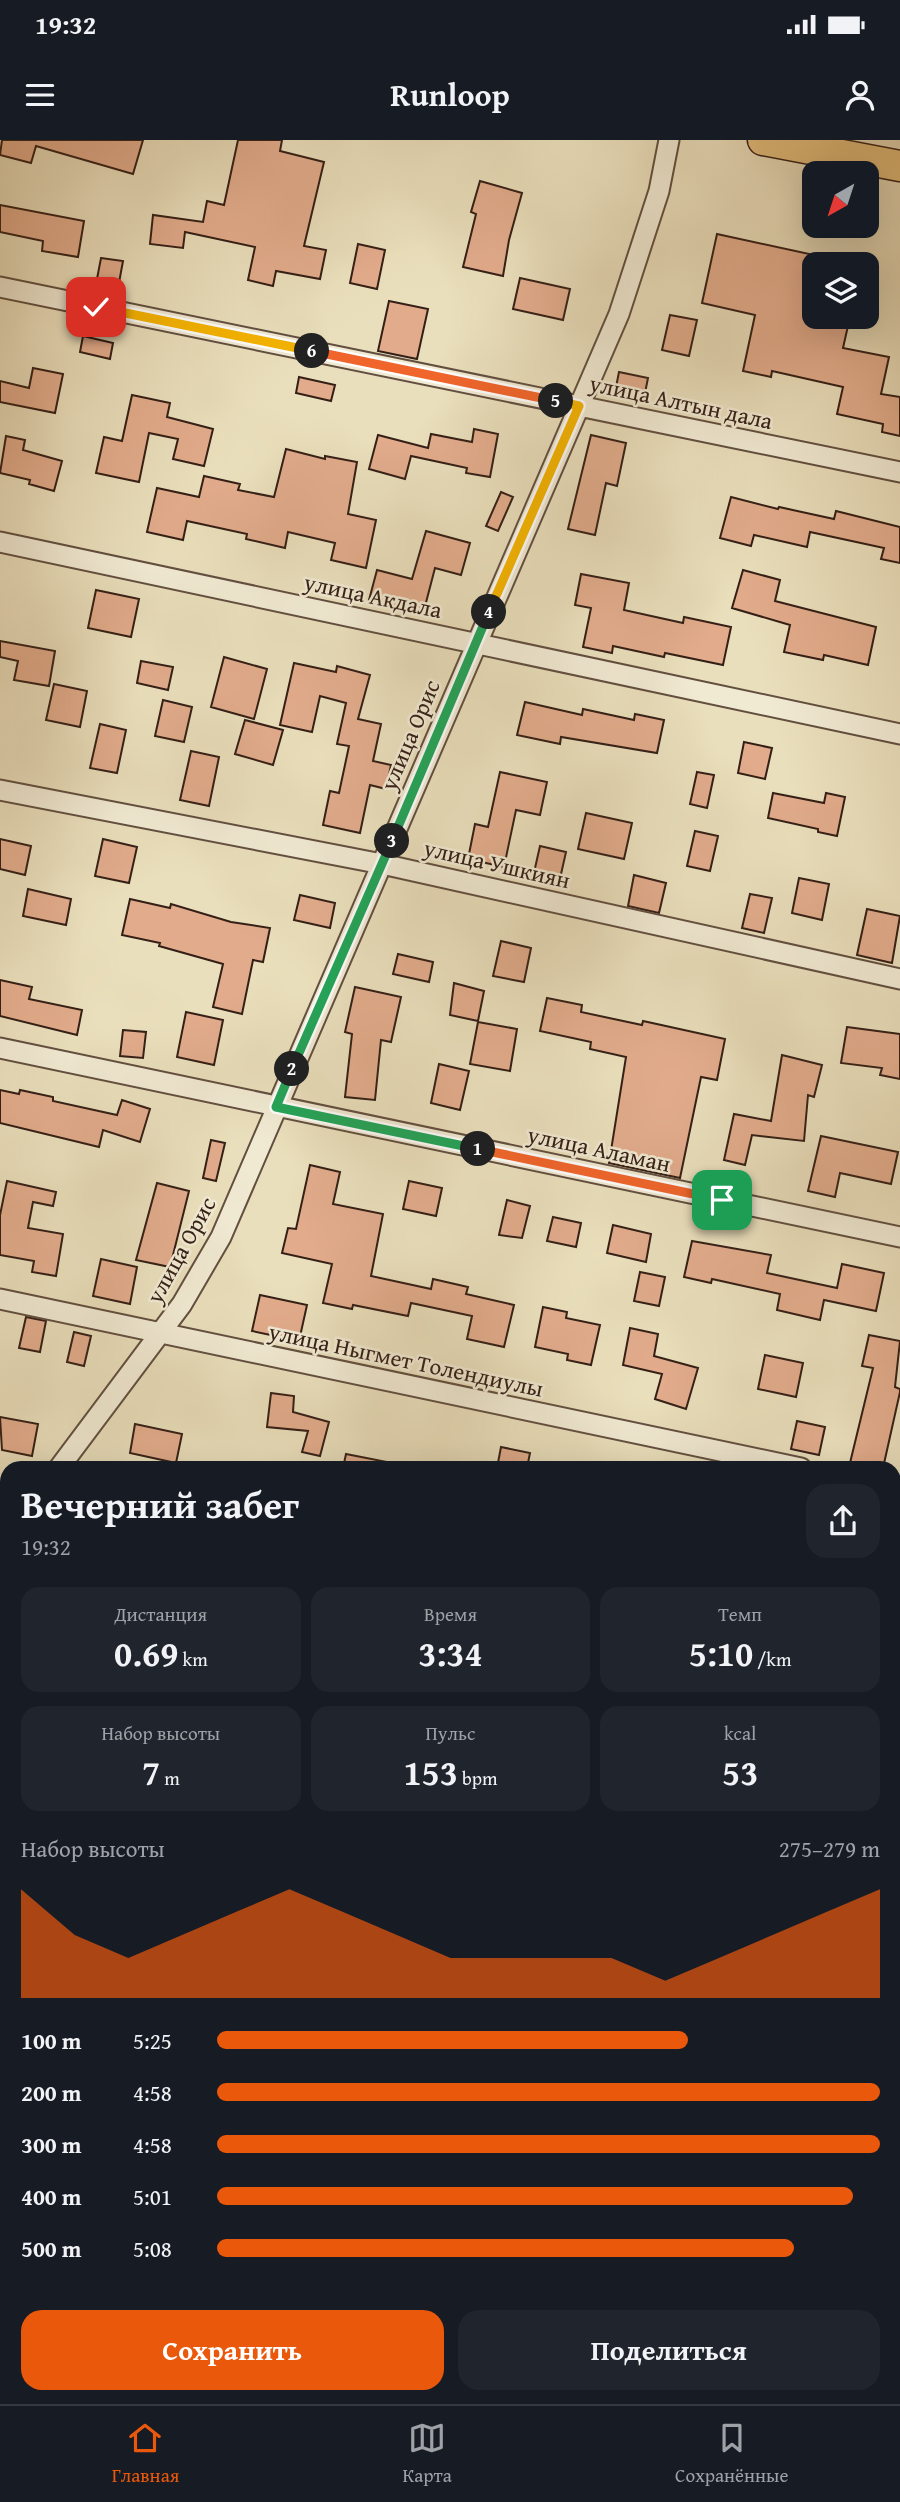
<!DOCTYPE html>
<html lang="ru">
<meta charset="utf-8">
<style>
:root{--surface:#171b24;--page:#20242c;--text:#f1f3f6;--muted:#9ea1a6;--line:#363941;--accent:#ea580c}
body{margin:0;font-family:"Gentium Book Plus",serif;background:var(--page);color:var(--text);height:100vh;display:flex;flex-direction:column;font-size:26px;white-space:nowrap}
*{box-sizing:border-box;margin:0}
p{font-size:23px;color:var(--muted)}
.icon{flex:none;width:38px;height:38px;fill:none;stroke:currentColor;stroke-width:2;stroke-linecap:round;stroke-linejoin:round}
.map{position:relative;flex:1;overflow:hidden}
.drawer{position:absolute;left:0px;top:1321px;width:901px;height:943px;display:flex;flex-direction:column;background:var(--surface);border-radius:21px 21px 0 0;box-shadow:0 7px 28px #0002}
.drawer>*{flex:none}
.needle{width:46px;rotate:219deg}
.controls{position:absolute;left:802px;top:21px;display:grid;gap:14px}
.controls a{display:grid;place-items:center;width:77px;height:77px;border-radius:14px;background:var(--surface);box-shadow:0 7px 28px #0002;font-size:35px}
.pin{position:absolute;display:grid;place-items:center;width:60px;height:60px;color:#fff;margin:-30px;border-radius:14px;box-shadow:0 4px 10px #0006}
.km{position:absolute;width:35px;height:35px;margin:-18px;border-radius:50%;background:#222;color:#fff;font-size:19px;line-height:35px;text-align:center}
.round{display:grid;place-items:center;flex:none;width:74px;height:74px;border-radius:21px;background:var(--page)}
.headline{display:flex;align-items:center;justify-content:space-between;height:119px;padding:0 21px}
h1{font-size:38px;font-weight:700;line-height:52px}
.metrics{display:grid;grid-template-columns:repeat(3,1fr);gap:10px;height:119px;padding:7px 21px}
.metrics div{display:grid;align-content:center;border-radius:18px;background:var(--page);text-align:center}
.metrics b{font-size:35px;font-weight:700}
.metrics small{font-size:19px;font-weight:400}
.metrics p{font-size:19px}
.chart{height:196px;padding:14px 21px}
.chart p{display:flex;justify-content:space-between}
.chart svg{width:100%;height:126px;margin-top:7px;fill:var(--accent);opacity:.7}
.button{display:flex;gap:14px;margin-top:auto;padding:14px 21px}
.button a{flex:1;height:80px;border-radius:21px;background:var(--accent);color:#fff;font-size:28px;font-weight:700;line-height:80px;text-align:center}
.button a+a{background:var(--page);color:var(--text)}
ul{padding:0 21px;list-style:none;font-size:23px}
li{display:grid;grid-template-columns:112px 84px 1fr;align-items:center;height:52px}
li i{height:18px;border-radius:9px;background:var(--accent)}
.status{display:flex;justify-content:space-between;align-items:center;height:49px;padding:0 35px;background:var(--surface);direction:ltr}
.status svg{height:19px;fill:currentColor}
header{display:flex;justify-content:space-between;align-items:center;height:91px;padding:0 21px;background:var(--surface);font-size:32px;font-weight:700}
.menu{display:flex;justify-content:space-around;align-items:center;height:98px;border-top:2px solid var(--line);background:var(--surface);font-size:19px;color:var(--muted)}
.menu a{display:grid;justify-items:center;gap:4px}
.menu .current{color:var(--accent)}
.map>svg:first-child{display:block}
.building{fill:#e2ac8c;stroke:#341f16;stroke-width:2}
.lines{fill:none;stroke-linecap:round;stroke-linejoin:round}
.service-casing{stroke:#624f40;stroke-width:13}
.minor-casing{stroke:#624f40;stroke-width:23}
.primary-casing{stroke:#341f16;stroke-width:33}
.service{stroke:#f1ead3;stroke-width:10}
.minor{stroke:#f1ead3;stroke-width:19}
.primary{stroke:#e5c07e;stroke-width:30}
.split-1-casing{stroke:#fff;stroke-width:14}
.split-2-casing{stroke:#fff;stroke-width:14}
.split-3-casing{stroke:#fff;stroke-width:14}
.split-4-casing{stroke:#fff;stroke-width:14}
.split-5-casing{stroke:#fff;stroke-width:14}
.split-6-casing{stroke:#fff;stroke-width:14}
.split-7-casing{stroke:#fff;stroke-width:14}
.split-1{stroke:#f0652b;stroke-width:9}
.split-2{stroke:#22a559;stroke-width:9}
.split-3{stroke:#22a559;stroke-width:9}
.split-4{stroke:#22a559;stroke-width:9}
.split-5{stroke:#f5b400;stroke-width:9}
.split-6{stroke:#f0652b;stroke-width:9}
.split-7{stroke:#f5b400;stroke-width:9}
.labels{text-anchor:middle;stroke-width:5;stroke-linejoin:round;paint-order:stroke}
.street-label{font-size:23px;fill:#341f16;stroke:#f1ead3}
</style>
<div class="status"><b>19:32</b><svg viewBox="0 0 49 12"><path d="M0 12V9h3v3zM5 12V6h3v6zM10 12V3h3v9zM15 12V0h3v12zM26 1h20v11H26zM47 4h2v5h-2z"/></svg></div>
<header><svg class="icon" aria-label="menu" viewBox="0 0 24 24"><path d="M4 6h16M4 12h16M4 18h16"/></svg>Runloop<svg class="icon" aria-label="person" viewBox="0 0 24 24"><circle cx="12" cy="8" r="4"/><path d="M4 21q1-7 8-7t8 7"/></svg></header>
<div class="map">
<svg width="900" height="2264" viewBox="0 0 900 2264">
<rect width="100%" height="100%" fill="#eadfbc"/>
<filter id="stains"><feTurbulence type="fractalNoise" baseFrequency=".00286" numOctaves="4"/><feColorMatrix values="0 0 0 0 .2 0 0 0 0 .09 0 0 0 0 .02 0 0 0 .5 -.17"/></filter>
<radialGradient id="worn" r=".72"><stop offset=".6" stop-color="#630" stop-opacity="0"/><stop offset="1" stop-color="#630" stop-opacity=".3"/></radialGradient>
<!-- building -->
<path class="building" d="M2,0H143L133,34L36,6L31,23L0,15Z
M238,0H282L280,11L324,22L304,106L326,110L320,139L276,131L273,146L248,140L255,107L185,92L183,108L150,104L153,75L203,82L207,61L224,65Z
M480,41L522,53L509,100L503,136L463,127L476,74L471,72Z
M0,65L84,81L78,117L42,111L43,101L0,92Z
M717,94L814,115V177H850L843,208L889,217L881,254L900,257V296L882,292L883,284L837,274L843,247L772,231L771,237L743,231L755,175L702,163Z
M358,104L385,110L377,149L350,143Z
M101,118L123,121L118,148L96,144Z
M520,138L570,149L563,180L513,169Z
M389,161L428,169L417,219L378,211Z
M670,175L697,180L689,216L662,210Z
M83,196L113,203L110,219L80,212Z
M33,228L63,234L55,273L0,262V241L29,248Z
M619,232L648,238L644,258L615,252Z
M299,237L335,245L331,261L296,253Z
M132,255L170,263L167,277L213,289L204,326L173,319L178,299L149,293L139,342L96,333L104,297L122,301Z
M474,289L498,294L490,337L466,333L467,328L411,316L405,339L369,329L378,295L428,308L431,294L472,302Z
M591,295L626,303L617,346L606,343L595,395L568,389Z
M6,296L25,300L23,310L62,321L54,351L29,344L30,340L0,333Z
M286,309L325,319V316L357,322L348,374L376,380L366,428L331,420L335,403L288,392L285,408L246,399L247,394L187,381L183,400L147,392L157,348L199,357L204,336L240,344L238,350L274,357Z
M501,352L513,357L498,391L486,386Z
M731,357L778,369L779,367L834,379L836,371L900,387V423L881,419L884,408L810,392L807,407L754,395L751,406L720,398Z
M426,391L470,403L461,435L435,428L423,474L369,460L377,430L412,439Z
M743,430L780,440L775,461L876,487L868,525L824,515L823,520L784,512L790,485L732,468Z
M581,434L629,443L624,470L683,483L684,477L731,487L723,525L665,513L664,517L613,506L612,513L583,507L591,468L575,465Z
M96,450L139,459L131,497L88,488Z
M0,501L55,511L49,546L14,540L18,521L0,517Z
M224,517L267,529L254,579L211,567Z
M141,521L173,527L168,550L137,543Z
M294,523L336,532L337,526L370,535L358,579L381,584L373,621L391,625L386,649L370,645L360,693L323,685L330,651L339,653L349,606L337,604L346,563L320,556L312,592L280,585Z
M54,544L87,551L80,587L46,580Z
M163,560L192,567L184,602L155,596Z
M525,562L582,575L583,569L634,580L635,574L664,580L657,613L561,597L560,604L517,595Z
M245,580L283,590L273,625L235,614Z
M100,584L126,590L117,633L90,628Z
M744,602L772,608L765,639L738,633Z
M191,611L219,617L209,666L180,660Z
M500,632L547,642L540,675L516,670L504,727L468,719L475,684L488,687Z
M697,632L714,635L707,668L690,664Z
M773,653L824,663L826,653L845,657L837,696L818,692V689L768,678Z
M586,673L632,683L624,719L578,709Z
M695,691L718,696L710,731L687,726Z
M0,699L31,706L25,735L0,729Z
M103,699L137,707L129,743L95,736Z
M540,706L566,712L559,743L533,737Z
M634,735L666,743L659,773L628,766Z
M799,738L829,744L822,780L792,773Z
M28,749L71,759L66,785L23,776Z
M750,754L772,758L764,793L742,788Z
M300,755L335,763L330,788L294,780Z
M130,759L170,768L171,764L231,782L270,788L263,822L253,820L242,874L213,867L223,824L159,806L160,803L122,795Z
M867,769L900,776L892,823L857,815Z
M501,801L531,808L524,842L493,836Z
M398,814L433,822L429,842L393,834Z
M0,840L32,847L29,859L82,870L77,895L0,876Z
M454,843L484,851L478,881L450,875Z
M355,847L401,857L391,902L381,900L375,960L345,957L352,894L345,892Z
M547,858L582,865L581,872L642,885L643,881L725,899L717,940L701,937L680,1038L609,1023L626,917L590,909L591,902L540,891Z
M186,872L223,880L214,925L177,917Z
M478,882L517,889L510,931L470,924Z
M847,887L900,894V939L880,935L882,928L841,923Z
M123,890L146,892L143,918L120,916Z
M782,915L822,925L814,957L808,955L804,1001L752,995L745,1025L724,1020L734,974L771,981Z
M439,924L469,931L460,970L431,963Z
M0,950L19,954L20,950L53,957V961L117,975L122,960L150,969L140,1002L103,990L99,1007L0,983Z
M821,996L898,1012L891,1044L840,1033L835,1057L808,1051Z
M211,1000L225,1003L216,1041L203,1038Z
M310,1025L340,1032L333,1064L383,1074L371,1136L431,1149L433,1139L468,1147L466,1154L514,1165L504,1207L467,1199L472,1176L411,1163L408,1176L353,1165L352,1169L323,1163L332,1124L282,1113L288,1088L296,1089Z
M7,1041L56,1052L53,1066L33,1062L28,1088L63,1094L56,1136L32,1132L34,1121L0,1115V1075Z
M409,1041L442,1048L436,1076L403,1069Z
M157,1043L189,1051L170,1127L136,1120Z
M507,1060L530,1066L522,1098L499,1095Z
M553,1077L581,1083L576,1107L547,1101Z
M613,1085L651,1094L646,1122L607,1113Z
M692,1101L771,1115L767,1133L837,1148L842,1124L884,1133L876,1171L824,1160L820,1180L777,1170L780,1154L712,1139L711,1143L684,1137Z
M101,1119L137,1127L130,1164L93,1156Z
M640,1132L665,1137L659,1166L634,1161Z
M260,1155L307,1165L299,1201L252,1191Z
M543,1167L567,1172L566,1178L600,1185L591,1225L567,1220L568,1214L535,1207Z
M26,1177L46,1181L40,1212L19,1208Z
M630,1188L658,1194L654,1216L698,1228L686,1269L655,1259L662,1234L623,1225Z
M74,1192L91,1196L84,1226L67,1222Z
M869,1195L900,1201L895,1247L900,1249V1252L883,1328L850,1323L873,1228L862,1226Z
M765,1215L803,1223L796,1257L758,1249Z
M271,1253L294,1256L293,1272L329,1282L320,1316L302,1312L308,1291L267,1287Z
M0,1277L38,1284L32,1316L2,1310Z
M797,1281L825,1287L819,1315L791,1309Z
M135,1284L182,1294L176,1323L130,1313Z
M501,1307L530,1313L527,1328H497Z
M346,1314L387,1322L386,1328H343Z"/>
<g class="lines">
<defs>
<path id="service" d="M0,1838L7,1840"/>
<path id="minor" d="M0,147L900,332
M0,402L900,594
M0,650L382,724L900,839
M0,908L900,1097
M0,1159L801,1328
M59,1328L182,1164L221,1097L619,174L659,51L669,0
M894,1348L900,1349
M0,1406L7,1397
M0,1426L7,1427
M894,1616L900,1617
M0,1691L7,1692
M894,1880L900,1882
M0,1950L7,1951
M894,2141L900,2142
M0,2204L7,2206
M254,2258L285,2264
M768,2264L769,2258"/>
<path id="primary" d="M763,0L900,26"/>
</defs>
<!-- service casing -->
<use href="#service" class="service-casing"/>
<!-- minor casing -->
<use href="#minor" class="minor-casing"/>
<!-- primary casing -->
<use href="#primary" class="primary-casing"/>
<!-- service -->
<use href="#service" class="service"/>
<!-- minor -->
<use href="#minor" class="minor"/>
<!-- primary -->
<use href="#primary" class="primary"/>
</g>
<g class="lines">
<defs>
<path id="split-1" d="M478,1009L722,1060"/>
<path id="split-2" d="M292,929L276,967L478,1009"/>
<path id="split-3" d="M292,929L392,701"/>
<path id="split-4" d="M392,701L489,472"/>
<path id="split-5" d="M489,472L579,266L556,261"/>
<path id="split-6" d="M312,211L556,261"/>
<path id="split-7" d="M96,167L312,211"/>
</defs>
<!-- split-1 casing -->
<use href="#split-1" class="split-1-casing"/>
<!-- split-2 casing -->
<use href="#split-2" class="split-2-casing"/>
<!-- split-3 casing -->
<use href="#split-3" class="split-3-casing"/>
<!-- split-4 casing -->
<use href="#split-4" class="split-4-casing"/>
<!-- split-5 casing -->
<use href="#split-5" class="split-5-casing"/>
<!-- split-6 casing -->
<use href="#split-6" class="split-6-casing"/>
<!-- split-7 casing -->
<use href="#split-7" class="split-7-casing"/>
<!-- split-1 -->
<use href="#split-1" class="split-1"/>
<!-- split-2 -->
<use href="#split-2" class="split-2"/>
<!-- split-3 -->
<use href="#split-3" class="split-3"/>
<!-- split-4 -->
<use href="#split-4" class="split-4"/>
<!-- split-5 -->
<use href="#split-5" class="split-5"/>
<!-- split-6 -->
<use href="#split-6" class="split-6"/>
<!-- split-7 -->
<use href="#split-7" class="split-7"/>
</g>
<g class="labels">
<!-- street labels -->
<g class="street-label">
<text transform="translate(681 262) rotate(12)" y="8">улица Алтын дала</text>
<text transform="translate(373 456) rotate(12)" y="8">улица Акдала</text>
<text transform="translate(410 595) rotate(-67)" y="8">улица Орис</text>
<text transform="translate(497 724) rotate(13)" y="8">улица Ушкиян</text>
<text transform="translate(599 1009) rotate(12)" y="8">улица Аламан</text>
<text transform="translate(181 1110) rotate(-61)" y="8">улица Орис</text>
<text transform="translate(406 1220) rotate(12)" y="8">улица Ныгмет Толендиулы</text>
</g>
</g>
<rect width="100%" height="100%" filter="url(#stains)"/>
<rect width="100%" height="100%" fill="url(#worn)"/>
</svg>
<div class="controls">
<a><svg class="needle" viewBox="-14 -14 28 28"><path d="M0-13l5 13h-10z" fill="#e53935"/><path d="M0 13l5-13h-10z" fill="#9ea1a6"/></svg></a>
<a><svg class="icon" aria-label="layers" viewBox="0 0 24 24"><path d="M12 4l9 5-9 5-9-5zM3 14l9 5 9-5"/></svg></a>
</div>
<div class="pin" style="left:722px;top:1060px;background:#1e9e55"><svg class="icon" aria-label="arrive" viewBox="0 0 24 24"><path d="M6 21V4h12l-3 4 3 4H6"/></svg></div>
<div class="pin" style="left:96px;top:167px;background:#d93025"><svg class="icon" aria-label="check" viewBox="0 0 24 24"><path d="M5 12l5 5 9-10"/></svg></div>
<b class="km" style="left:478px;top:1009px">1</b>
<b class="km" style="left:292px;top:929px">2</b>
<b class="km" style="left:392px;top:701px">3</b>
<b class="km" style="left:489px;top:472px">4</b>
<b class="km" style="left:556px;top:261px">5</b>
<b class="km" style="left:312px;top:211px">6</b>
<section class="drawer">
<div class="headline"><div><h1>Вечерний забег</h1><p>19:32</p></div><a class="round"><svg class="icon" aria-label="share" viewBox="0 0 24 24"><path d="M12 15V3M7 8l5-5 5 5M5 13v7h14v-7"/></svg></a></div>
<div class="metrics">
<div><p>Дистанция</p><b>0.69<small> km</small></b></div>
<div><p>Время</p><b>3:34</b></div>
<div><p>Темп</p><b>5:10<small> /km</small></b></div>
</div>
<div class="metrics">
<div><p>Набор высоты</p><b>7<small> m</small></b></div>
<div><p>Пульс</p><b>153<small> bpm</small></b></div>
<div><p>kcal</p><b>53</b></div>
</div>
<div class="chart"><p><span>Набор высоты</span>275–279 m</p>
<svg viewBox="0 0 160 44" preserveAspectRatio="none"><path d="M0 44V6L10 22L20 30L30 22L40 14L50 6L60 14L70 22L80 30L90 30L100 30L110 30L120 38L130 30L140 22L150 14L160 6V44z"/></svg>
</div>
<ul>
<li><b>100 m</b>5:25<i style="width:71%"></i></li>
<li><b>200 m</b>4:58<i style="width:100%"></i></li>
<li><b>300 m</b>4:58<i style="width:100%"></i></li>
<li><b>400 m</b>5:01<i style="width:96%"></i></li>
<li><b>500 m</b>5:08<i style="width:87%"></i></li>
</ul>
<div class="button"><a>Сохранить</a><a>Поделиться</a></div>
</section>
</div>
<nav class="menu">
<a class="current"><svg class="icon" aria-label="home" viewBox="0 0 24 24"><path d="M3 11l9-7 9 7M6 9v11h12V9"/></svg>Главная</a>
<a><svg class="icon" aria-label="map" viewBox="0 0 24 24"><path d="M3 6l6-2 6 2 6-2v14l-6 2-6-2-6 2zM9 4v14M15 6v14"/></svg>Карта</a>
<a><svg class="icon" aria-label="saved" viewBox="0 0 24 24"><path d="M7 4h10v16l-5-4-5 4z"/></svg>Сохранённые</a>
</nav>
